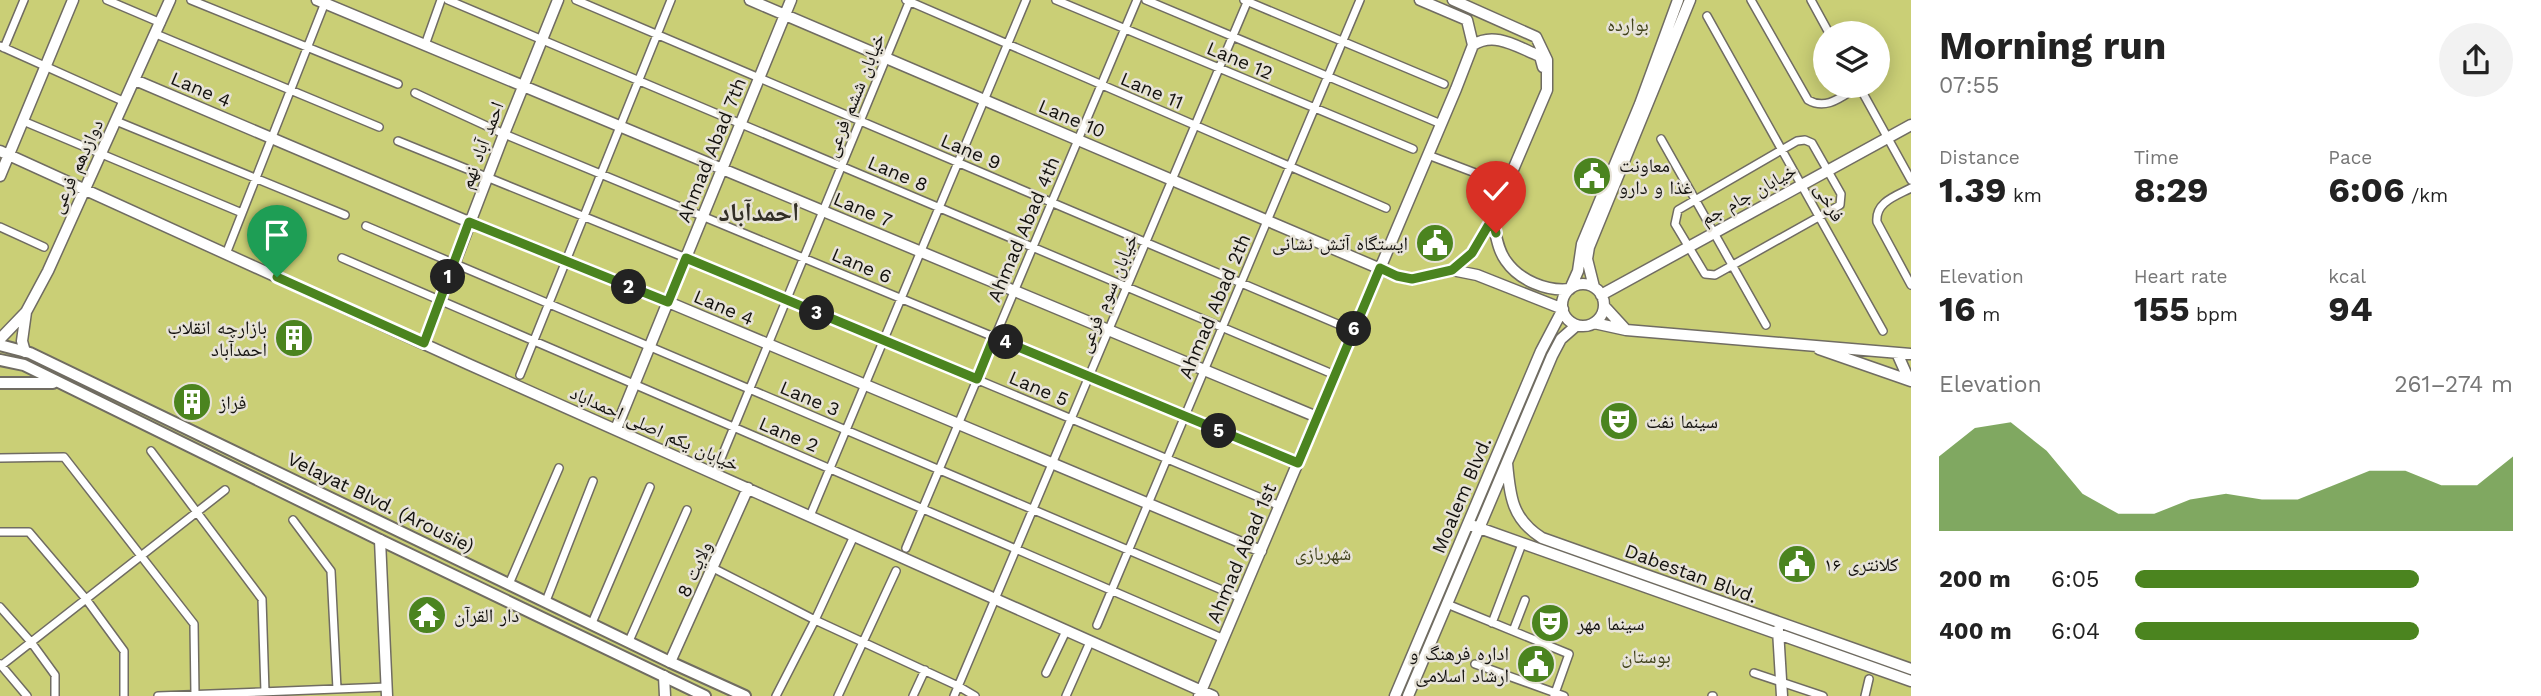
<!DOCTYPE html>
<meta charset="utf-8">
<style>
:root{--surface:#fff;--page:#f2f2f2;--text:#222;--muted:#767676;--accent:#4b841f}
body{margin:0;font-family:"Work Sans","Noto Naskh Arabic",sans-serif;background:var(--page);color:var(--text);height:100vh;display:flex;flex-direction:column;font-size:26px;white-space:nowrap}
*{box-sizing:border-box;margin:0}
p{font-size:23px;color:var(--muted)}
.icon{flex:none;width:38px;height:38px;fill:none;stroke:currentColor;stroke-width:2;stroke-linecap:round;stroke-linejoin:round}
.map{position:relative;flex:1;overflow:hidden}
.panel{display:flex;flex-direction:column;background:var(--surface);width:630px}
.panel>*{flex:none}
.controls{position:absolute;left:1813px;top:21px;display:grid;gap:14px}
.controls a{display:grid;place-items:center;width:77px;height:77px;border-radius:50%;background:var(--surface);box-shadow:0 4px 18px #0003;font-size:35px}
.pin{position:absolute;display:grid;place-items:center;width:60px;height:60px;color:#fff;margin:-72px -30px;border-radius:50% 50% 50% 0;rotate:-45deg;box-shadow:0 0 7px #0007}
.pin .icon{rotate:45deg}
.km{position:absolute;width:35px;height:35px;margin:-18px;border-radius:50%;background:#222;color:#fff;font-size:19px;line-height:35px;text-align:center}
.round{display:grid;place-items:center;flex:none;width:74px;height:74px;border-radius:37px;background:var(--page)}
.head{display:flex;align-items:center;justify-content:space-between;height:119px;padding:0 28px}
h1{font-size:38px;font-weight:700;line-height:52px}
.figures{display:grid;grid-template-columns:repeat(3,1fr);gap:10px;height:119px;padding:7px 28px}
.figures div{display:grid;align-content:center}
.figures b{font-size:35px;font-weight:700}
.figures small{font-size:19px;font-weight:400}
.figures p{font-size:19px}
.chart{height:196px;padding:14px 28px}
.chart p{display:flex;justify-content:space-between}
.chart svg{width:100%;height:126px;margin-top:7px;fill:var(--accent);opacity:.7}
ul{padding:0 28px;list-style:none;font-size:23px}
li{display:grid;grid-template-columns:112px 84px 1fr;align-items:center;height:52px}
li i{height:18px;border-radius:9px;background:var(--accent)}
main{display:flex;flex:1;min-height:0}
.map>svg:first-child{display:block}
.green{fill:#cacf76;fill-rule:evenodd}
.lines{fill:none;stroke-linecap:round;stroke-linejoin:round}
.street-casing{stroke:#706c62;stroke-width:10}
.secondary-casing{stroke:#706c62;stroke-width:13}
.primary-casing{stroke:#706c62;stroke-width:14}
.street{stroke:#fff;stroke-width:7}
.secondary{stroke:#fff;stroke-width:10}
.primary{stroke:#fff;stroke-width:10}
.route-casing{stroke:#fff;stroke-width:14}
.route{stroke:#4b841f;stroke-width:9}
.labels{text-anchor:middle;stroke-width:5;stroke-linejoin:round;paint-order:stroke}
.park-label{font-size:19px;fill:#40421b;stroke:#e7e3d8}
.street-label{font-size:19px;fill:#13110e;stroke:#e7e3d8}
.poi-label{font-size:19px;fill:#13110e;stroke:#e7e3d8;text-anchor:start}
.district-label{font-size:26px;font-weight:bold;fill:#322f26;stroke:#e7e3d8}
</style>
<main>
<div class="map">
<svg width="1911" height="696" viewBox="0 0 1911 696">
<rect width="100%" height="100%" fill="#e7e3d8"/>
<!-- green -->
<path class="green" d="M0,0H1911V696H0ZM1825,33H1878V86H1825Z"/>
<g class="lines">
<defs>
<path id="street" d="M107,0L161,23
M191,0L398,84
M448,0L1335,375
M576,0L1354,331
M906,0L1386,208
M1056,0L1413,149
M1146,0L1441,124
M1244,0L1444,84
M1751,0L1808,100C1827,111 1842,96 1859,86
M1811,0L1829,33
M1707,16L1883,331
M156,34L379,127
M425,45L441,0
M0,46L125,102
M4,48L24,0
M1859,86L1911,180
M415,93L504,134L1298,463
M23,121L242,213
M116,121L345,215
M1661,139L1766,325
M1805,140L1812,143L1841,194L1840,205L1715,275L1705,274L1675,224L1678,210L1797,141Z
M398,141L686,258L1280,506
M1428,155L1507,185
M1911,188C1896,196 1875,202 1877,222L1911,285
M366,226L1241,598
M0,227L44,247
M226,254L326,0
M342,258L1224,639
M520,375L671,0
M151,451L262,599L265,692
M0,458L64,457L194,624L195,695
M715,473L910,0
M810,516L1026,0
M293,520L331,571L337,689
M0,532H29L86,599L124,651V696
M906,548L1137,0
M713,568L815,620L958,686L975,696
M509,584L559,468
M546,601L593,481
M1447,604L1569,654L1554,696
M0,607L31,642L55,675V696
M592,623L650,487
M1492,623L1522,544
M1097,625L1360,0
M1513,631L1525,600
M629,641L687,510
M0,664L27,696
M1475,664L1564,696
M2,665L225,490
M1046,673L1066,631
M1754,673L1823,696
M158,696L387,687
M776,696L815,620L854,536
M838,696L896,571
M913,696L925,670
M954,696L1248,0
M1066,696L1090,642
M1712,696H1713
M1865,696L1869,679"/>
<path id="secondary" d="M317,0L1317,417
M750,0L1397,276L1412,279L1452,270L1477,275L1563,309L1541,351L1395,696
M1473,45C1495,31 1517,47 1540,56L1543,67
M135,80L469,222L668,302L1261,551
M0,151L468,364L1213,696
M0,176L73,0
M1492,219C1496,233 1497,249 1506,261C1519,280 1547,292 1570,289L1578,271L1582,244L1640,104L1678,0
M1452,270L1472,253L1492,219L1547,90V60L1536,37L1453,0
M1562 305a21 21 0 1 1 42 0a21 21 0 1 1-42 0Z
M1594,287L1587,259L1589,247L1690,0
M1601,295L1911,125
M1604,306L1626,330
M1594,323L1626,330L1911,354
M0,339L26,312L48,271L170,0
M424,343L504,134L558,0
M1819,349L1911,381
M25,352L22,341L26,312
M1897,353L1909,380
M616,429L791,0
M1507,463C1510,497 1512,519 1542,538L1911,669
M1468,524L1911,681
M380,540L387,696
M1778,630L1782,696
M670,662L748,488
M664,676L665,696
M1199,696L1456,89L1473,45L1467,20L1420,0
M1408,696L1552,356L1561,339L1577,325"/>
<path id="primary" d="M0,345L30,353L670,662L745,696
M0,360L24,365L380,540L705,696
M0,383H53"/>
</defs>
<!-- street casing -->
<use href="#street" class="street-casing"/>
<!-- secondary casing -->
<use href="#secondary" class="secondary-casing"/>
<!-- primary casing -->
<use href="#primary" class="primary-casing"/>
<!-- street -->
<use href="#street" class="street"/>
<!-- secondary -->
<use href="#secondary" class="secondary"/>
<!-- primary -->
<use href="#primary" class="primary"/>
</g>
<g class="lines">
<defs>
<path id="route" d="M277,277L424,343L469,222L668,302L686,258L977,379L994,337L1298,463L1380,268L1397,276L1412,279L1452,270L1472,253L1492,219L1496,233"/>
</defs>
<!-- route casing -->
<use href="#route" class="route-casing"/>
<!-- route -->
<use href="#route" class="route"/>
</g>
<!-- icons -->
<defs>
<symbol id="civic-disc" viewBox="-11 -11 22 22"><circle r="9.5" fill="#4b841f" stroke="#e7e3d8"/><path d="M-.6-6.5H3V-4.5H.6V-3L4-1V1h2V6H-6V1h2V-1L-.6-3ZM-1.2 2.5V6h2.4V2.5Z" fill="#fff"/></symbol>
<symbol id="building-disc" viewBox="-11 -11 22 22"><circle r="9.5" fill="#4b841f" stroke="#e7e3d8"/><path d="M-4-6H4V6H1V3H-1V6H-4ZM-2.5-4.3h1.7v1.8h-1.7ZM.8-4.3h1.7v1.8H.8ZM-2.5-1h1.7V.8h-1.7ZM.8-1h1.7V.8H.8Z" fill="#fff"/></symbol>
<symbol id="theatre-disc" viewBox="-11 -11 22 22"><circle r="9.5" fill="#4b841f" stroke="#e7e3d8"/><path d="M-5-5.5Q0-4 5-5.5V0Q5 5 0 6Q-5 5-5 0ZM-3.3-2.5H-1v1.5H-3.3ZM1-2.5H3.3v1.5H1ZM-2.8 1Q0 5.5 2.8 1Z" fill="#fff"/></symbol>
<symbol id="temple-disc" viewBox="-11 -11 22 22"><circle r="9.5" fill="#4b841f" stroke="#e7e3d8"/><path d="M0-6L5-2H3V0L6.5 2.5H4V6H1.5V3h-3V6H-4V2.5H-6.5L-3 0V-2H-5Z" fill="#fff"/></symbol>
</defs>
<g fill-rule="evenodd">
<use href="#civic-disc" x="1570" y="154" width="44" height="44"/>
<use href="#civic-disc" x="1413" y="221" width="44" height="44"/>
<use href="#building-disc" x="272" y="316" width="44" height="44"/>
<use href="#building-disc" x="170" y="380" width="44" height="44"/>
<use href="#theatre-disc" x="1597" y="399" width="44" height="44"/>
<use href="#civic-disc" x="1775" y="542" width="44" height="44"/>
<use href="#temple-disc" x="405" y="593" width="44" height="44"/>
<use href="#theatre-disc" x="1528" y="601" width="44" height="44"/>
<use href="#civic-disc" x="1514" y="642" width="44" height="44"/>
</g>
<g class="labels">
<!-- park labels -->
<g class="park-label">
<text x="1628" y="31">بوارده</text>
<text x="1323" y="560">شهربازی</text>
<text x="1646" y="663">بوستان</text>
</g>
<!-- street labels -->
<g class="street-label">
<text transform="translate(1240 60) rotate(23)" y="7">Lane 12</text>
<text transform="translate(201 89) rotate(23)" y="7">Lane 4</text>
<text transform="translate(1152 90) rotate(23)" y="7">Lane 11</text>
<text transform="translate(854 95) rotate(-68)" y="7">خیابان ششم فرعی</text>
<text transform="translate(1072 118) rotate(23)" y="7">Lane 10</text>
<text transform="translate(481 145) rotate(-69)" y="7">احمد آباد نهم</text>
<text transform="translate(711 150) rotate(-68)" y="7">Ahmad Abad 7th</text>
<text transform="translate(971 151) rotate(23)" y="7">Lane 9</text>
<text transform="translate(76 166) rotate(-65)" y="7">دوازدهم فرعی</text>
<text transform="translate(898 173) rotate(23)" y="7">Lane 8</text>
<text transform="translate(1748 194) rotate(-29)" y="7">خیابان جام جم</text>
<text transform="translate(1830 202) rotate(61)" y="7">فرخی</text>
<text transform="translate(863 209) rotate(23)" y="7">Lane 7</text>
<text transform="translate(1023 229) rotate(-67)" y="7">Ahmad Abad 4th</text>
<text transform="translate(862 265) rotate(23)" y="7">Lane 6</text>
<text transform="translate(1107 293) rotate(-67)" y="7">خیابان سوم فرعی</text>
<text transform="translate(1214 306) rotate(-67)" y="7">Ahmad Abad 2th</text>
<text transform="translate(724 307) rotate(23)" y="7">Lane 4</text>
<text transform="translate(1039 388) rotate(23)" y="7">Lane 5</text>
<text transform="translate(810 398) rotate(23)" y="7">Lane 3</text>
<text transform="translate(655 428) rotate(24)" y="7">خیابان یکم اصلی احمداباد</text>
<text transform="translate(789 434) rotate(23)" y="7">Lane 2</text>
<text transform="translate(1461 495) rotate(-67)" y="7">Moalem Blvd.</text>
<text transform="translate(381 502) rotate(26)" y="7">Velayat Blvd. (Arousie)</text>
<text transform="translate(1241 553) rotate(-67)" y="7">Ahmad Abad 1st</text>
<text transform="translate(694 569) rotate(-66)" y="7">ولایت 8</text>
<text transform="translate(1691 573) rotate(20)" y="7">Dabestan Blvd.</text>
</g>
<!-- poi labels -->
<g class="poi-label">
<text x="1619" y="172">معاونت<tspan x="1619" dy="22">غذا و دارو</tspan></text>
<text x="1408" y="250" text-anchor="end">ایستگاه آتش نشانی</text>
<text x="267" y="334" text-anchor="end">بازارچه انقلاب<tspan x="267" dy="22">احمدآباد</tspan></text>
<text x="219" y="409">فراز</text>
<text x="1646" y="428">سینما نفت</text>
<text x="1824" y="571">کلانتری ۱۶</text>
<text x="454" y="622">دار القرآن</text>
<text x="1577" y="630">سینما مهر</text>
<text x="1509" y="660" text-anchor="end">اداره فرهنگ و<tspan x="1509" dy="22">ارشاد اسلامی</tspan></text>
</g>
<!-- district labels -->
<g class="district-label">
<text x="759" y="221">احمدآباد</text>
</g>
</g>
</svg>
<div class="controls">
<a><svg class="icon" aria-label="layers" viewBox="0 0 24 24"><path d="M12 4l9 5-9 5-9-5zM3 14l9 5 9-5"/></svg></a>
</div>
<div class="pin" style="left:277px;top:277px;background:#1e9e55"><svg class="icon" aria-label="arrive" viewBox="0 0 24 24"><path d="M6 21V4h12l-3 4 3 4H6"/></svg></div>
<div class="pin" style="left:1496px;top:233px;background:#d93025"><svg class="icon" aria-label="check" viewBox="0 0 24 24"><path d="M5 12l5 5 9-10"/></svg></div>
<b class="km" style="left:448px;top:277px">1</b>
<b class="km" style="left:629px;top:287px">2</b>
<b class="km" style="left:817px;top:313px">3</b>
<b class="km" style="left:1006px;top:342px">4</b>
<b class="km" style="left:1219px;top:431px">5</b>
<b class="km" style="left:1354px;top:329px">6</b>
</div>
<section class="panel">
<div class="head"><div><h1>Morning run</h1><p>07:55</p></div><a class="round"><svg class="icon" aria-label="share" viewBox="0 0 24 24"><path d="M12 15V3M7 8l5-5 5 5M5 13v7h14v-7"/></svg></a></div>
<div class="figures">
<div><p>Distance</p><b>1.39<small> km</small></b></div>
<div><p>Time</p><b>8:29</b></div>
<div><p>Pace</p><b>6:06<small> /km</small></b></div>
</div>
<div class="figures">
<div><p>Elevation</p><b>16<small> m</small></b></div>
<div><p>Heart rate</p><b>155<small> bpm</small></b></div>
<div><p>kcal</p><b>94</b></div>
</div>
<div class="chart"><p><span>Elevation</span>261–274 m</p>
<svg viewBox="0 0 160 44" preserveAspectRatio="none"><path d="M0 44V18L10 8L20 6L30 16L40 31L50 38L60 38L70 33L80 31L90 33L100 33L110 28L120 23L130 23L140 28L150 28L160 18V44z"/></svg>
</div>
<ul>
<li><b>200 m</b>6:05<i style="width:75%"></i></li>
<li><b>400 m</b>6:04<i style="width:75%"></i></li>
</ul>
</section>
</main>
